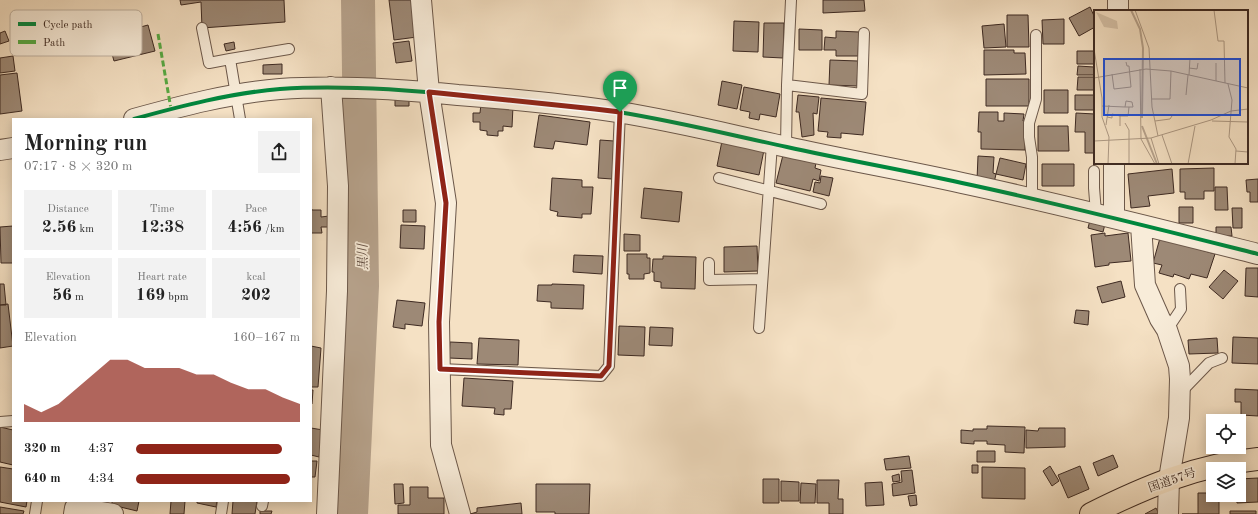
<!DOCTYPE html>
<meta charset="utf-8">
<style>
:root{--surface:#fff;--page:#f2f2f2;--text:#222;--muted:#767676;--accent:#8f2418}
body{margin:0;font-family:"Old Standard TT","Noto Serif JP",serif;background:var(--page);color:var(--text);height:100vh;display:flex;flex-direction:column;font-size:15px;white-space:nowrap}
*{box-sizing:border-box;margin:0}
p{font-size:13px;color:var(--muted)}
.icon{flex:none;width:22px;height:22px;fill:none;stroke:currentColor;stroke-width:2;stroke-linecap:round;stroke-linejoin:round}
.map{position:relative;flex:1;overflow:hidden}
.side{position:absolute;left:12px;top:118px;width:300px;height:384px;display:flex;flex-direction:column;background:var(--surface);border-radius:0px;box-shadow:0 2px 10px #0003}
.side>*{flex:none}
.tools{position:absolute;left:1206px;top:414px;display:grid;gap:8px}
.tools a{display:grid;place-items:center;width:40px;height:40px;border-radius:0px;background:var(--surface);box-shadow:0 2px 10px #0003;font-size:20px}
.pin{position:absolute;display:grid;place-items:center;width:34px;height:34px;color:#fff;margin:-41px -17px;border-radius:50% 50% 50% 0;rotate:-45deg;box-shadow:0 0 4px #0007}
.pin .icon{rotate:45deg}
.round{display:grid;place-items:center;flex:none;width:42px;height:42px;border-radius:0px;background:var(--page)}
.headline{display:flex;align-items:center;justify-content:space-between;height:68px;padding:0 12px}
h1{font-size:22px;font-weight:700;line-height:30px}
.stats{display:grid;grid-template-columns:repeat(3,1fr);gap:6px;height:68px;padding:4px 12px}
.stats div{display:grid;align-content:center;border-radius:0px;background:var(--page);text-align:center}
.stats b{font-size:17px;font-weight:700}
.stats small{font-size:11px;font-weight:400}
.stats p{font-size:11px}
.chart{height:112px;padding:8px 12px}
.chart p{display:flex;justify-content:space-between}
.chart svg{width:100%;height:72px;margin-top:4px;fill:var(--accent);opacity:.7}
ul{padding:0 12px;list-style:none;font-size:13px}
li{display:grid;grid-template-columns:64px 48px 1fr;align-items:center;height:30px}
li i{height:10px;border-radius:5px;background:var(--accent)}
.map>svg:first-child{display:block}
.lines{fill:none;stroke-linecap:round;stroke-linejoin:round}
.river{stroke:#b7a38d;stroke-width:34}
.building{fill:#9d8976;stroke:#3e2a22}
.service-casing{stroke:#6c584a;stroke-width:12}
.minor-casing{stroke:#6c584a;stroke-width:22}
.trunk-casing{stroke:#3e2a22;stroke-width:24}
.service{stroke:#f8ecd9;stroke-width:10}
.minor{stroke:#f8ecd9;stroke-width:20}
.trunk{stroke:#f5e1c4;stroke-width:22}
.quiet{stroke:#55ab43;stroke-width:3;stroke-dasharray:6 3;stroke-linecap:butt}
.cycleway-casing{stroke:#f8ecd9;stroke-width:6}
.cycleway{stroke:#00873e;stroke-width:4}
.route-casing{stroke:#fff;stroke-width:8}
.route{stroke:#8f2418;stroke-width:5}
.labels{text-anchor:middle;stroke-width:3.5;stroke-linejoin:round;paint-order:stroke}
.street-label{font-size:12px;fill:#3e2a22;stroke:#f8ecd9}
.water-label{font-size:13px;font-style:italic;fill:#624e42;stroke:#f8ecd9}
.inset-river{fill:none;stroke:#b7a38d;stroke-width:2}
.inset-road{fill:none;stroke:#ac9883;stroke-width:1}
.view{fill:#1d4ed8;fill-opacity:0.15;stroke:#1d4ed8;stroke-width:2}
.inset-edge{fill:none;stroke:#3e2a22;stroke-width:2}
.key{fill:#f8ecd9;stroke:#c0b2a2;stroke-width:1}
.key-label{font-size:11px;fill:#3e2a22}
</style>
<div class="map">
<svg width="1258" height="514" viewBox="0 0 1258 514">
<rect width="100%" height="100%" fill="#f5e1c4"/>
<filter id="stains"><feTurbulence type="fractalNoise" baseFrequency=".005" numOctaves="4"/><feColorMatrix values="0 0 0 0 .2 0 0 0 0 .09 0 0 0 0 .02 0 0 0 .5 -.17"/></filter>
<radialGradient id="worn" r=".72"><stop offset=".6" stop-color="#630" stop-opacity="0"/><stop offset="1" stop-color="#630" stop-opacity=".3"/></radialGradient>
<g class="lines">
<!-- river -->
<path class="river" d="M351,514L362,286L358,0"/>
</g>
<!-- building -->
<path class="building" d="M180,0H284L285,22L202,28L201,2L181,5Z
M389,0H413L417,37L394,40Z
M823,0H864L865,11L823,13Z
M1090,7L1095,18V27L1079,36L1069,18Z
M1007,15H1028L1029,47H1007Z
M1064,19V44H1043L1042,20Z
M734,21L759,22L758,52L733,51Z
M764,23H784L783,58L763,57Z
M1004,24L1006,47L984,48L982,26Z
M148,25L155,51L114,61L107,36Z
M799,29L822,30V50H799Z
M5,31L9,41L0,44V33Z
M836,31L859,32L858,56H836V50H824L825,37L836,38Z
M409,41L412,61L396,63L393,43Z
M234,42L235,49L226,51L224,44Z
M984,50H1014V53H1025L1026,74L984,75Z
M1077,51H1094V64H1077Z
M13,56L15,71L0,73V58Z
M830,60L858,61L857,86L829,85Z
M282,64V74H263V65Z
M1078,66L1094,67V75H1077Z
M17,73L22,111L0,114V75Z
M1078,77H1095L1094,90H1077Z
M986,79H1029V106H986Z
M722,81L742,85L737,109L718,105Z
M744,87L780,94L776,117L760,114L759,120L749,118L750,112L740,110Z
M1044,90H1068V113H1044Z
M798,95L819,97L817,114L813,113L814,135L802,137L799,112H796Z
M1075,95H1095V110H1075Z
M395,97H409V106H395Z
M821,98L866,102L863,135L841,133V138L827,137L828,132L818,131Z
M481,104L513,106L512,127L503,126V131H498V136L487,135V131L480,130V122H473V113H480Z
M979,112H998V121H1004V113L1024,114L1023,121H1025V150L981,149V132H978Z
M1076,113L1095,114V153H1085V132H1075Z
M539,115L590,122L587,145L555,141L553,149L534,147Z
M1038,126H1068L1069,151H1038Z
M600,140L614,141L612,179L598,178Z
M722,141L764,150L759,175L717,166Z
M783,155L816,163L815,168L821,170L819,181L813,179L810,191L776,183Z
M978,156L994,157L993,173L996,174L994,183L977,180Z
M1000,158L1026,164L1023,180L996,174Z
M1042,164H1074V186H1042Z
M1214,168V191H1204V199H1185V192H1180V169Z
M1172,169L1174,193L1148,196L1150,206L1131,208L1128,174Z
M821,176L833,178L829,196L813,192L815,182L820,183Z
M552,178L582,180V187H593L591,214H582V218L557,216L558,212L550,210Z
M1258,179V202H1250V192H1247L1246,180Z
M1215,187H1227L1228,210H1215Z
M644,188L682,192L679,222L641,218Z
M311,207L312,210H321V217L329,216L330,227H321L322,233H311Z
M1179,207H1193V223H1179Z
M1232,208H1242V228H1233Z
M403,210H416V222H403Z
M1090,220L1105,224L1103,232L1088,228Z
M401,225L425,226L424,249L400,248Z
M13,226V263H1L0,227Z
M1216,227H1231L1232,236H1216Z
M1105,233V236L1128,233L1131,261L1109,263V265L1095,267L1091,235Z
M624,234L640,235V251H624Z
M1160,238L1215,254L1207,278L1191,274L1189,279L1174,274L1173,277L1159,273L1162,265L1153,263Z
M757,246L758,271L724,272V247Z
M627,254H647V258H650V273L644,274V279H629V274H627Z
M574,255L603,256L602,274L573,272Z
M663,256L696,257L695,289L661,288V282L654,281V272H652L653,259H663Z
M1246,268H1258V297L1245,296Z
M1224,270L1238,281L1223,299L1209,287Z
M1121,281L1125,297L1102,303L1097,287Z
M0,284H4L6,305H0Z
M552,284L584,285L583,309L551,308V302L537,301L538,285H552Z
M397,300L425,303L422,326L405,324V329L393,327Z
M8,304L13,346L0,348V305Z
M1076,310L1089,311L1088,325L1074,323Z
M619,326L645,327L644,356L618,355Z
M650,327L673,328L672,346L649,345Z
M1233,337L1258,338V364L1232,363Z
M479,338L519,340L518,365L477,364Z
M1217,338L1218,353L1189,354L1188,340Z
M450,342L472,343V359L449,358Z
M311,346L321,348L318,387H311Z
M464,378L513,381L511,409H504V415L494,414L495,408L462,406Z
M1235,389L1258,390V416L1241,415V402H1235Z
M311,390H313L312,404H311Z
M987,426L1025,427L1024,453L1005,452V445L987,444V441H974V444L961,443V430L973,431V429H987Z
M0,427L13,430V465L0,462Z
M311,428L323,430L319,457L311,455Z
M1039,428H1065V447L1026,448V430L1038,431Z
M977,451H995V462H977Z
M1113,455L1118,467L1098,476L1093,463Z
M909,456L911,468L886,470L884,459Z
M311,461H317L315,477H311Z
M972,465H978V473H972Z
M1050,466L1059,481L1052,486L1043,471Z
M1080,466L1089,489L1068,498L1058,475Z
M0,467L13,469V501H27L26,507L0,502Z
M982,467L1025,468V499L982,498Z
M912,470L915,493L893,496L892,484L902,482L901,471Z
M899,474L900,481L893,482L892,476Z
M1258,478V502L1237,503L1236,495H1239V479Z
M763,479H779V503H763Z
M817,480H839L838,499H843V514H829V503H817Z
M781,481L799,482V501H781Z
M882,482L884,505L866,506L865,483Z
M801,483L816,484L815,503H800Z
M394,484H403L404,503L395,504Z
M536,484H590L589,514H555V512H536Z
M410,487H428V498H444V514H398V505H410Z
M1198,493H1213V495H1219V514H1182H1198Z
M916,495L917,505L910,506L908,496Z
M112,501H139L137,511L112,505Z
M171,501H185L184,514H170Z
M197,501H217L216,507L197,503Z
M233,501H257L255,514H232Z
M521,503L522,514H470L477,512V508Z
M0,507L24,511L23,514H0Z
M1156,508L1159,514H1145Z
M260,511H272L271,514H260Z
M1230,511H1256V514H1230Z"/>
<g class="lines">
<defs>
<path id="service" d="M202,28L209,63L230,59L240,119
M230,59L289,49
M787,85L862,94L864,33
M786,147L787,85L791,0
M1094,171V188L1096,213
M719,178L821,204
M1032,199V157L1029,137V123L1036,99V35
M709,263V280L762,279
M759,328L772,144
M1167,330L1181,309L1180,289
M440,369L601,376L609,366L620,112
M1181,392L1209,363L1222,358
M0,422L13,421
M262,506L263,501
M35,514L37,501
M221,514L223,501"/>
<path id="minor" d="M421,0L429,92L446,203L439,322L441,445L460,514
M1118,0V11
M134,119C181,106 231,93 280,89C340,85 399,89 458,95C511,99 565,104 618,112C675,121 731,135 787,147C845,160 904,170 962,183C1061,204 1159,229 1258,254
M0,150L13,148
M1114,217V163
M1141,225L1145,285L1160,319L1167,330L1179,366L1180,379L1179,418L1169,479L1168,514
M74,514L75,508L113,514
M327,514L337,291L338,186L331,87"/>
<path id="trunk" d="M1091,514C1145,487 1197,465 1258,459"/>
</defs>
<!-- service casing -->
<use href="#service" class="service-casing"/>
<!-- minor casing -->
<use href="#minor" class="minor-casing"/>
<!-- trunk casing -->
<use href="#trunk" class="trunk-casing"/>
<!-- service -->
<use href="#service" class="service"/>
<!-- minor -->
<use href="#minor" class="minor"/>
<!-- trunk -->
<use href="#trunk" class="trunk"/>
<!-- quiet -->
<path class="quiet" d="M158,34L171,109"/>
<defs>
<path id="cycleway" d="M134,119C181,106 231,93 280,89C340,85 399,89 458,95C511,99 565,104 618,112C675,121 731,135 787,147C845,160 904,170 962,183C1061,204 1159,229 1258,254"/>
</defs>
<!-- cycleway casing -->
<use href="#cycleway" class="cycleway-casing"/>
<!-- cycleway -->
<use href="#cycleway" class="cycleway"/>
</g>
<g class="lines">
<defs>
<path id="route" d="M429,92L595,109L620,112L609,366L601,376L440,369L439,322L446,203Z"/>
</defs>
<!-- route casing -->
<use href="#route" class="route-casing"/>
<!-- route -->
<use href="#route" class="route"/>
</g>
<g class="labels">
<!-- street labels -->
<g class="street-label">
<text transform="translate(1172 480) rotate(-19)" y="4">国道57号</text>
</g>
<!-- water labels -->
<g class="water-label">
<text transform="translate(362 257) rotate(-91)" y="5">黒川</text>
</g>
</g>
<!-- overview -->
<g transform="translate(1094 10)">
<rect width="154" height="154" fill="#f5e1c4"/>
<path d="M2,2L23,11L24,19L10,17Z" fill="#d6c2a8"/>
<path class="inset-river" d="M37,0L46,19L49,38L48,108M48,116L63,154"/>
<path class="inset-road" d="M41,0L55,38L58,97L64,126M120,0L124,31H130L131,73M0,39L8,88V107L15,127L14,154M95,58L103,59L104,53M46,59L47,129L61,154M18,64L20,79L37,77L35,56H33L32,52M95,65L96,48M0,68L52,59L77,61L154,78M122,71V53M134,74L138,90L135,127L142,139L141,154M92,85L94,65M58,89H76L77,61M8,96L31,97L32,91L38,92L39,97H31M13,107L18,108V104L26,106M61,111L76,109L78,106M118,111L154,112M31,113L35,120V154M12,115L15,95M26,116V106H34L35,97M68,125L78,154M57,128L65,154M0,131L57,128L117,110L137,101L154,99M142,141L154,142M94,154L101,116"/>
<path class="view" d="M10,49H146V105H10Z"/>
<rect width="154" height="154" class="inset-edge"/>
</g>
<!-- legend -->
<rect x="10" y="10" width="132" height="46" rx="6" class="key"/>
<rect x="18" y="22" width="18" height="4" fill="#00873e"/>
<rect x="18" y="40" width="18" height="4" fill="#55ab43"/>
<g class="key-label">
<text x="43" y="28">Cycle path</text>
<text x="43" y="46">Path</text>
</g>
<rect width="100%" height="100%" filter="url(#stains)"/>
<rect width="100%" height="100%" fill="url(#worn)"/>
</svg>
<div class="tools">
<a><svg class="icon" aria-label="locate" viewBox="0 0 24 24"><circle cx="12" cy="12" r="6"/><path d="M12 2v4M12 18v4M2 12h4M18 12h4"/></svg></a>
<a><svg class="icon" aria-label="layers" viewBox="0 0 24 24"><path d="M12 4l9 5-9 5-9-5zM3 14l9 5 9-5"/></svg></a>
</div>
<div class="pin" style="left:620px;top:112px;background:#1e9e55"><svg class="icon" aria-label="arrive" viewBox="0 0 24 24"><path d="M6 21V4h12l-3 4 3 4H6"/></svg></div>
<section class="side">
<div class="headline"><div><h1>Morning run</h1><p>07:17 · 8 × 320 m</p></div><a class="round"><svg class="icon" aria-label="share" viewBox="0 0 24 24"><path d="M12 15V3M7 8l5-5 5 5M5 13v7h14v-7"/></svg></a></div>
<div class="stats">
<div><p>Distance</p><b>2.56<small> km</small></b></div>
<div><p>Time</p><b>12:38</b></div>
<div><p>Pace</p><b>4:56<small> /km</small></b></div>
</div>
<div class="stats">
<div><p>Elevation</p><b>56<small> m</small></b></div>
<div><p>Heart rate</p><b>169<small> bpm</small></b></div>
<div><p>kcal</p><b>202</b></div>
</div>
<div class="chart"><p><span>Elevation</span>160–167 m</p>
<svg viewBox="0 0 160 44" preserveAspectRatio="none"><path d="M0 44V33L10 38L20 33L30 24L40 15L50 6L60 6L70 11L80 11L90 11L100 15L110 15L120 20L130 24L140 24L150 29L160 33V44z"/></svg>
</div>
<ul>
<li><b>320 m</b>4:37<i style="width:89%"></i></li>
<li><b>640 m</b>4:34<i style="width:94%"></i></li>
</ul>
</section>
</div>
